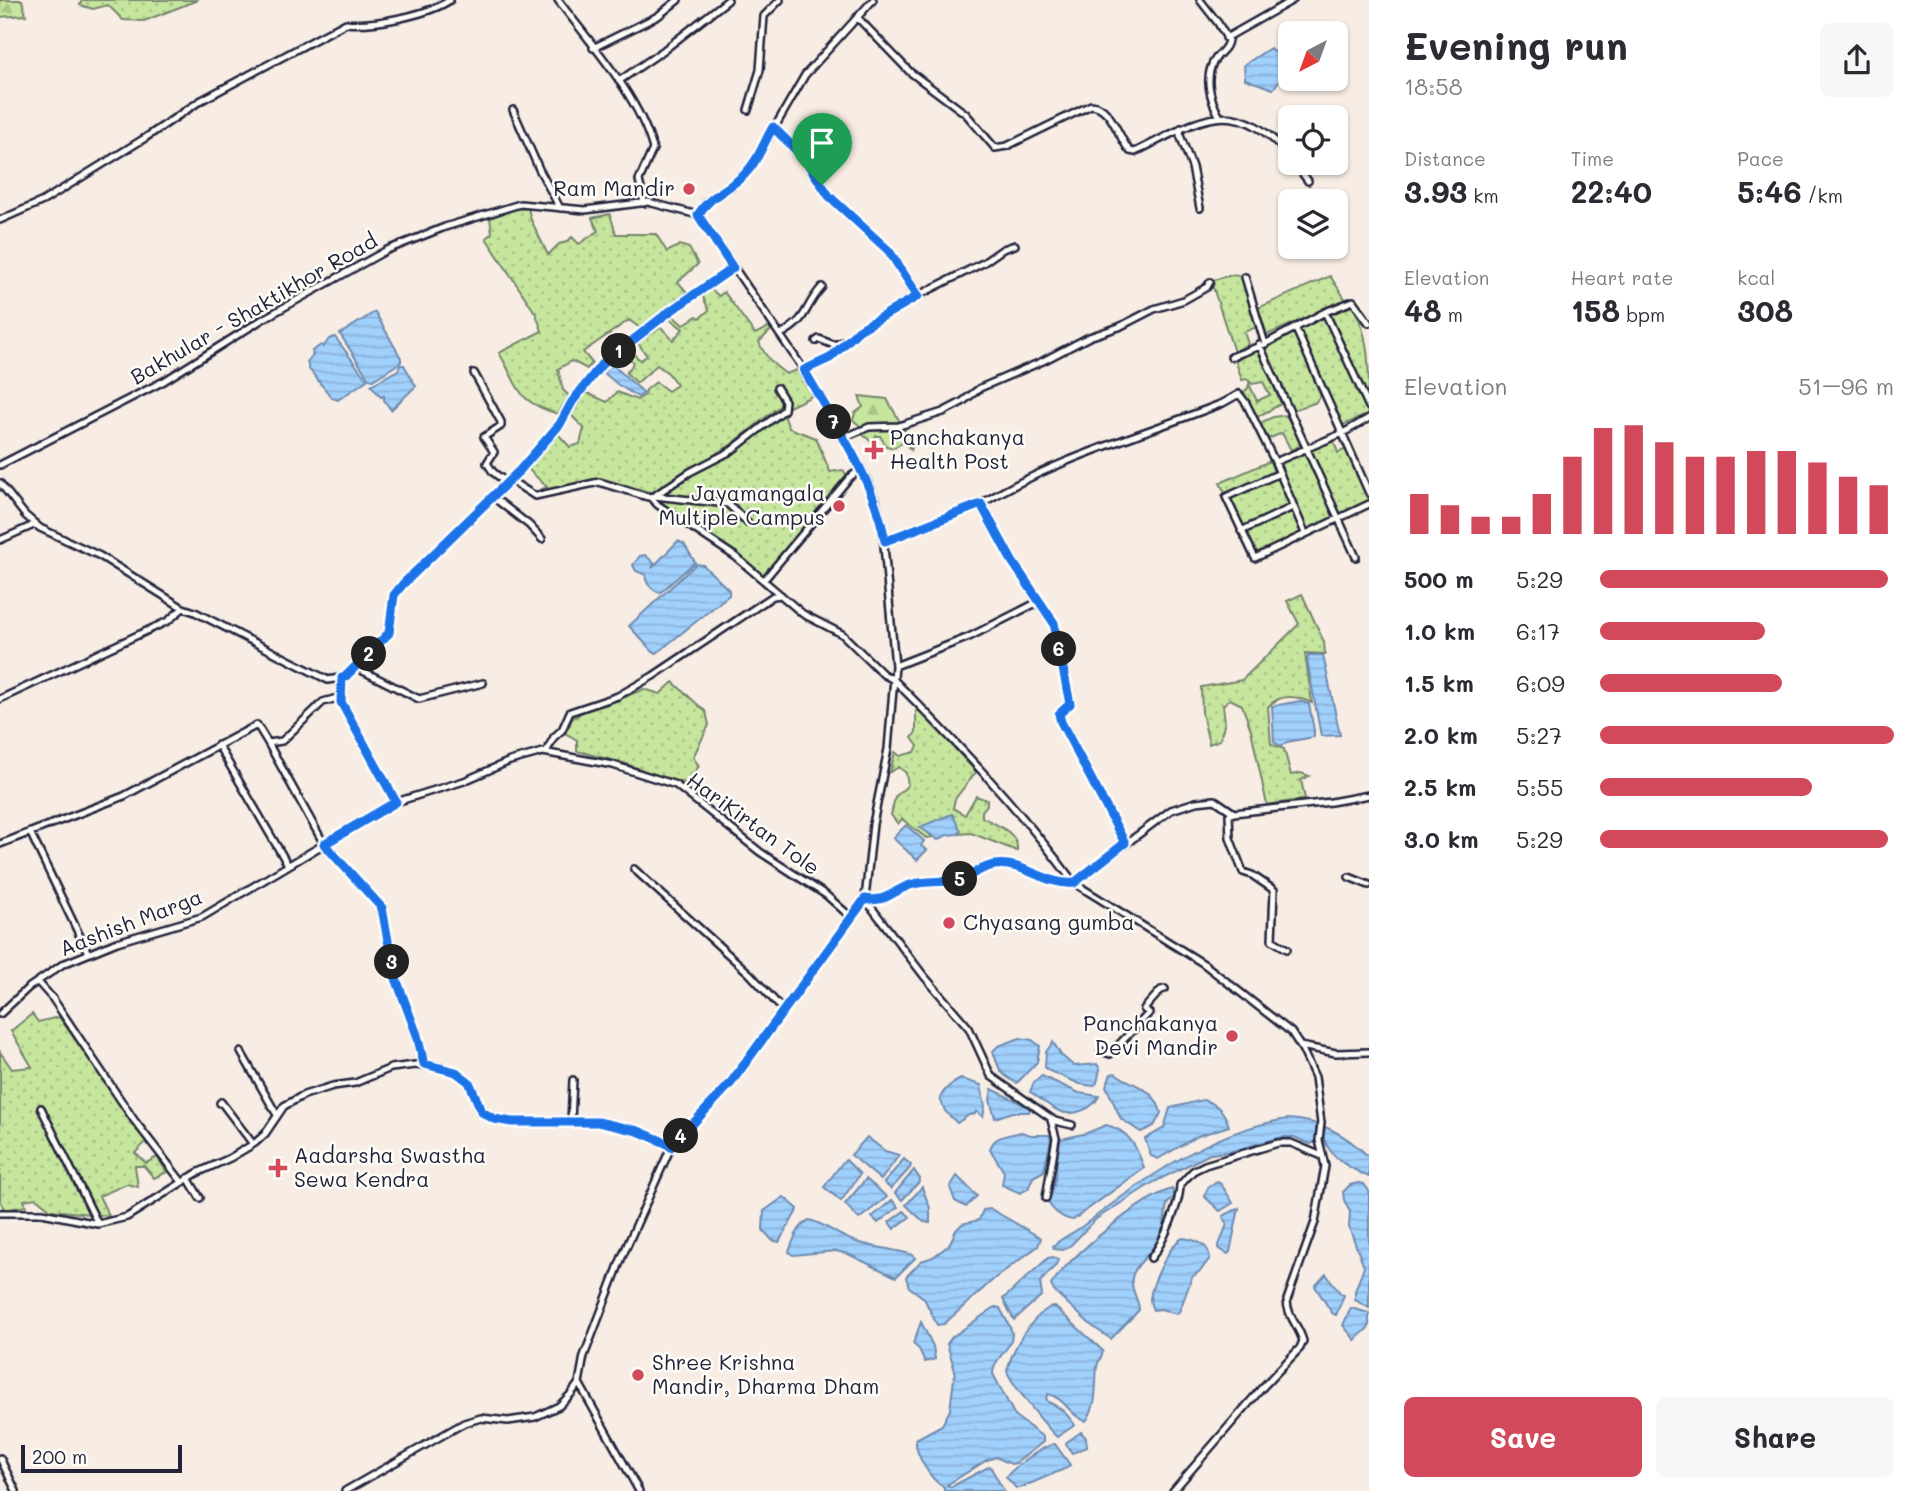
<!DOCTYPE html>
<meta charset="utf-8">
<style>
:root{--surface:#fff;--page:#f7f7f7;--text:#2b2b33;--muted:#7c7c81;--accent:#d1495b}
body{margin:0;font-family:Mali,sans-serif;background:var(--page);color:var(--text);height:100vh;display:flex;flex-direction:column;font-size:26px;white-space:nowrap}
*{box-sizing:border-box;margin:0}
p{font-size:23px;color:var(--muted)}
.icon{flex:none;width:38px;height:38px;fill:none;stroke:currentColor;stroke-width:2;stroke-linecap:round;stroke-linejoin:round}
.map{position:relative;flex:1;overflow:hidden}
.panel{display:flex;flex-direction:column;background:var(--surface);width:560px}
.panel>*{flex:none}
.needle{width:46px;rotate:221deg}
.buttons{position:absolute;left:1278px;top:21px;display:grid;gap:14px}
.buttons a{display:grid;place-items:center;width:70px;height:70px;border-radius:10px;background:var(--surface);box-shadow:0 2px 5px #0004;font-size:35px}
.scale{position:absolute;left:21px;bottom:18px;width:161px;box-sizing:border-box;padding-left:7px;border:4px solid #22223b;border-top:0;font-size:19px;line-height:24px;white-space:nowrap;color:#22223b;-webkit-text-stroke:5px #fdfcf7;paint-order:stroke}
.pin{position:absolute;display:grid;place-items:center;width:60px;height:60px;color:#fff;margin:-72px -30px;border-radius:50% 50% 50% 0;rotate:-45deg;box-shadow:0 0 7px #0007}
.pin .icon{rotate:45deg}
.km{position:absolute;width:35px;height:35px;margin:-18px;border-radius:50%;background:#222;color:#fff;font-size:19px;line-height:35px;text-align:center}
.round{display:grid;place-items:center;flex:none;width:74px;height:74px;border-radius:10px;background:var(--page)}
.headline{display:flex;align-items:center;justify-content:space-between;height:119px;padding:0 35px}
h1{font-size:38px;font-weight:700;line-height:52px}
.metrics{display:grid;grid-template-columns:repeat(3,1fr);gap:10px;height:119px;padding:7px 35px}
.metrics div{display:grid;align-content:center}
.metrics b{font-size:30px;font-weight:700}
.metrics small{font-size:19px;font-weight:400}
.metrics p{font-size:19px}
.chart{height:196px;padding:14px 35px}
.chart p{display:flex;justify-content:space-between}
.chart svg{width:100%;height:126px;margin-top:7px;stroke:var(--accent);stroke-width:6}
.cta{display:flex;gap:14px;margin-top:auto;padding:14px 35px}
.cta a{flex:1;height:80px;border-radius:10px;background:var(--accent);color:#fff;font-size:28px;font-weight:700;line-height:80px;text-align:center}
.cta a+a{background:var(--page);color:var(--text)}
ul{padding:0 35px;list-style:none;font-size:23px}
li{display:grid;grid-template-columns:112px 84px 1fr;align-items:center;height:52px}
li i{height:18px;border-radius:9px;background:var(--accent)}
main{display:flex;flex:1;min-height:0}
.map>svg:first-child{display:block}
.grass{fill:url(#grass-dots);stroke:#74846c;stroke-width:2}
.forest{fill:url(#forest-firs);stroke:#74846c;stroke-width:2}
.water{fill:url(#water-rules);stroke:#6e8aaf;stroke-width:2}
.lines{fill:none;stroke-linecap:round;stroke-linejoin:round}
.minor-casing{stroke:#22223b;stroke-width:10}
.minor{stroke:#fdfcf7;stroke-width:5}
.route-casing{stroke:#fff;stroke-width:14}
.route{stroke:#1a73e8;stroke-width:9}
.poi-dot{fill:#d1495b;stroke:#fdfcf7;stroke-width:2.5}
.labels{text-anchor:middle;stroke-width:5;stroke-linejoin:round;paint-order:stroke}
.poi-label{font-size:21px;fill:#22223b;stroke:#fdfcf7;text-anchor:start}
.street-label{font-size:21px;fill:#22223b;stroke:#fdfcf7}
</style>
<main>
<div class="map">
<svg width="1369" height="1491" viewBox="0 0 1369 1491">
<defs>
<pattern id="grass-dots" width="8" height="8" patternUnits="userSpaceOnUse" patternTransform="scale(1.75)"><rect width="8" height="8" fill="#c6e59d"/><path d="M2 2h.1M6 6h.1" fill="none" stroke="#aac488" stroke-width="1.8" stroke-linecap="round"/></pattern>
<pattern id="forest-firs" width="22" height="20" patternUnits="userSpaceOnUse" patternTransform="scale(1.75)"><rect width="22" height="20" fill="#c6e59d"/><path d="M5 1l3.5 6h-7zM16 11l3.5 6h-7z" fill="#aac488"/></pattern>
<pattern id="water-rules" width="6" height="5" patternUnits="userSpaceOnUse" patternTransform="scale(1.75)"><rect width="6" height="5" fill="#a0d0fc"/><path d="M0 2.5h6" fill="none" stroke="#8ab2d9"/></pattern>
</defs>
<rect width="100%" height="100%" fill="#f8ede4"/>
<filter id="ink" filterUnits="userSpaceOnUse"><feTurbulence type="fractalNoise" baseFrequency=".0143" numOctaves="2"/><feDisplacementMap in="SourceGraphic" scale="14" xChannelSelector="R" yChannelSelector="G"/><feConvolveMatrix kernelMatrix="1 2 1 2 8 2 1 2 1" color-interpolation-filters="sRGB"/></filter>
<g filter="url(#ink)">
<!-- grass -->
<path class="grass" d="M82,0H198L144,21L123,20L108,5L93,9L80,5Z
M528,208L531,220L548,255L559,244L567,242L572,237L579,244L598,231L592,218L610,214L616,234H656L667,252L680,245L689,248L698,264L678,282L687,292L640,328L629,320L583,352L592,363L587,369L572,361L558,369L563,390L569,396L558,414C514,401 520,387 499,353L542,331L536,314L486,238L492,233L490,218L510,210Z
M1230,275L1242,276L1257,327L1244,332L1248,344L1234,352L1211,281Z
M1330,276L1346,300L1267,335L1258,308Z
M708,287L719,296L724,292L755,334L769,327L771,330L759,342C764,355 774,366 786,374L797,370L812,396L789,407L784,415L789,428L816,438L830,472L843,470L847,475L764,577L740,557L659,504L654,498L693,504L729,506L746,524L749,523L734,501L659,495C669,488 679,480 690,474C718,457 777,431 788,400L780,385L775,386L781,405L732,444L653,493L600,478L547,491L535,492L547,487L528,469L558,434L570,447L580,444L584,428L571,415L585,392L607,402L617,392L637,400L645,395L646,390L656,382L668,391L677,385L668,373L657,365L637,383L626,373L631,367L633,362L624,353L628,349L640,360L647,356L638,343L661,327L673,340L683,329L670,319L673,316L683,325L697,316L700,318L709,310L702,295Z
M1352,305C1369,332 1369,365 1369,400L1331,315Z
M1325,318L1369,414L1343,425L1297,328Z
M1293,331L1322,393L1315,403L1292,410L1263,346Z
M1258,347L1281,404L1255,418L1244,392L1248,388L1249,384L1257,401L1270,395L1263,382L1252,384L1247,379L1242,380L1235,359Z
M1286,415L1302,445L1291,450L1282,433L1268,439L1258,424L1273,417Z
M1333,439L1338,453L1346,449L1369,499V501L1340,514L1310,449Z
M1305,452L1335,517L1307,530L1277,463Z
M1270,461L1274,473L1226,495L1220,483Z
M1280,475L1291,506L1241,528L1227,498Z
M1291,510L1303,532L1255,555L1243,532Z
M1302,594L1324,642L1325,654L1305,653L1312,703C1297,696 1280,693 1268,707L1271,744L1284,749L1291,775L1301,773L1309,776L1301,780L1305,799L1267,805L1251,730L1242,705L1230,699L1223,705L1225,722L1220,740L1209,744L1202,713L1201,687L1242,680L1299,624L1287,601Z
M673,682L706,712L709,725L693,757L699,766L686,783L674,782L624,763L577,751V740L565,733L572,719L584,711L608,704L644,689L660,694Z
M916,711H921L976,772L955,799L953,808L965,815L976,796L987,800V805L982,811V817C996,825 1019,832 1017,851L971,833L958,834L960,831L952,814L921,827L933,837L926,838L902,819L898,824L891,815L895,797L908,785L906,773L899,767L890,772L895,752L900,756L915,752L918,746L912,738L916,732Z
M32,1014L38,1022L59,1017L148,1140L135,1153L146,1163L157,1157L167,1172L154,1178L144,1166H135L138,1187L127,1184L99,1196L109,1216L51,1210L36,1198L24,1200L26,1206L4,1210L0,1199V1052L12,1069L32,1067L11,1031Z"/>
<!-- forest -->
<path class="forest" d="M0,0H22L26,15L0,17Z
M859,396L887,399L913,445L911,450L904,442L893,448L886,446L880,436H876L872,442L863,435L859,425L853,420L855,413L863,407Z"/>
<!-- water -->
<path class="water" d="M1270,48L1290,66L1273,89L1245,79L1244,65Z
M375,312L401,358V362L373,380L369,379L340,334Z
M335,337L367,380L338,400L332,398L309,369L307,362L313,355L312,351L321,345L323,347L329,339Z
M400,365H404L416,386L391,410L384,400V396L381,397L371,385L398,370Z
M608,366H614L644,393L638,397L617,384L603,372Z
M678,541L684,544L695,562L660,593C653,591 644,582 646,575L636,571L633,565L640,556L645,555L654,563L652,568Z
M696,564L703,565L729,590V595L657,653L653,652L629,626Z
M1308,655H1323L1340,735L1321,736L1307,660Z
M1300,701L1309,704L1314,730V737L1287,742L1281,746L1274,742L1272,706Z
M952,814L961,831L958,834L947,835L938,840L920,827Z
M906,825L924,841L921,846L927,850L917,860L893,838Z
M1020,1038L1032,1040L1040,1046L1037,1062L1017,1083C999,1074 999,1069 993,1051L998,1046Z
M1053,1042L1061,1055L1074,1066L1097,1064L1100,1069L1097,1083L1093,1086L1080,1084L1049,1071L1045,1067L1046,1052Z
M1115,1073C1134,1087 1155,1087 1161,1113L1154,1126L1141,1132L1121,1119L1106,1086L1111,1074Z
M1042,1076L1079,1093L1099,1096C1093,1109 1073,1117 1059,1111C1049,1107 1039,1097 1030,1092L1034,1082Z
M961,1079L981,1085L985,1107L983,1117L976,1111L975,1114L969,1115L957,1123L945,1111L940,1098C945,1088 951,1084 961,1079Z
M992,1089L1030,1108L1029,1112H1013L995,1118L990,1100Z
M1203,1100C1218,1104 1224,1111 1229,1126L1198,1136L1158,1159L1151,1156L1145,1139L1164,1128L1170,1108Z
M1287,1119C1320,1120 1345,1134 1369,1157V1177C1350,1168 1331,1159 1324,1139L1317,1137L1314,1143L1310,1144L1294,1137H1282L1229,1152L1210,1154L1154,1182L1096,1219L1071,1245L1063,1250L1054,1249L1053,1246C1063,1237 1074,1233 1084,1225C1145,1179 1209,1131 1287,1119Z
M1106,1125C1129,1130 1137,1147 1144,1168L1073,1220C1063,1219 1051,1210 1048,1201C1059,1182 1054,1160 1061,1139L1087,1133Z
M1021,1132L1031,1135H1049L1051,1140L1044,1171L1033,1177L1028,1189L1020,1193L1002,1185L1004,1172L990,1149C994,1135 1008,1136 1021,1132Z
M867,1137L885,1151L899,1155L881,1180L851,1155Z
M904,1159L911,1165L910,1168L891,1189L884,1183Z
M846,1160L860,1174L841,1201L824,1187L843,1162Z
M914,1170L920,1179L919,1182L902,1200L895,1193Z
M957,1176L977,1196L966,1207L955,1201L950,1187Z
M866,1179L887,1197L859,1219L845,1204Z
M1217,1182L1221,1184L1233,1203L1220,1211L1204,1196L1209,1186Z
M1358,1183L1364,1184L1369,1191V1308L1355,1300V1291L1364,1267L1349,1227L1350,1212L1344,1200L1343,1192L1350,1185Z
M922,1187L930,1208V1223L924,1222L906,1205Z
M1172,1189L1175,1196L1167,1204C1164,1217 1167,1225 1158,1241C1152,1253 1134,1265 1132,1278C1130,1290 1139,1299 1139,1310L1111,1339L1092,1326L1054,1291L1051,1285C1070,1256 1139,1199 1172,1189Z
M784,1197L798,1209L779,1242L772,1240L763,1230L764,1211Z
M892,1200L898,1207L878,1223L872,1217Z
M1239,1208L1230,1252L1228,1254L1218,1248L1227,1224L1223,1216Z
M991,1209L1041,1238L1038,1246L995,1278L944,1324L937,1325L924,1298L909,1287L906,1277L921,1261L933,1257L949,1245L956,1230L962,1224L979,1220L983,1210Z
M904,1211L910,1217L894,1229L889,1222Z
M809,1220C826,1224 838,1236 854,1241C873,1248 894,1249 913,1255L915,1258L896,1277L848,1254L836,1251L793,1255L789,1252C793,1241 798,1226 809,1220Z
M1183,1238C1196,1240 1209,1244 1210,1258L1201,1270L1192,1277L1180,1310L1177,1314L1161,1309L1153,1310C1151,1306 1150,1304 1150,1299C1151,1285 1170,1243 1183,1238Z
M1053,1257L1058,1259L1056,1265L1040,1282L1042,1295L1014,1320L1003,1299L1048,1258Z
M1326,1274L1341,1294L1344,1295L1336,1315L1332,1313L1315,1286Z
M995,1307L1000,1308C1003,1315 1011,1326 1012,1334C1012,1349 993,1358 993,1374L1015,1416L1043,1437V1442L1016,1463L1011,1464L996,1457L987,1460L947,1485L951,1487L990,1466L1004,1491H944V1487C931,1481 914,1453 916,1439L942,1425L950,1410L955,1371L947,1344L952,1337Z
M1050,1307H1055L1103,1351C1102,1358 1098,1360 1097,1367C1095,1385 1098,1405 1086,1421C1071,1417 1065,1398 1048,1394L1046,1398L1048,1402C1062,1408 1066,1413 1075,1425L1057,1437C1048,1429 1010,1382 1007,1371C1013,1347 1029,1320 1050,1307Z
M1351,1308L1369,1313V1327L1355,1340L1343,1325Z
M921,1322L933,1346L935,1359L925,1362L919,1349L913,1344Z
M1081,1432L1086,1438L1087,1447L1072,1453L1066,1444L1067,1442Z
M1055,1444L1070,1465L1067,1468L1020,1488H1016L1006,1477C1013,1468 1044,1445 1055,1444Z"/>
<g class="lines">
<defs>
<path id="minor" d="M558,0C591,44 639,96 653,149L639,180L644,203
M1200,0L1218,23L1228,40C1227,49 1221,51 1216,58C1203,75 1210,100 1220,117
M857,17L910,72L966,114L995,148L1007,146L1091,105C1112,106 1118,138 1130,151L1135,152C1199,121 1234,90 1290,157
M1226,38L1293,0
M593,48L658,16L678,0
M619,81L664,50L728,0
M513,110L539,169L560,208
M748,110L760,70L764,16L780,0
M773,127L804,158L829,196L889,251L918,296
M1181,128L1180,135L1192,167L1200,208
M1295,163L1308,181
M698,215L706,202L732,186L753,165L805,75L873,0
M0,220L43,201L145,138L200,101L346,23C372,26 428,15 450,0
M1245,277L1265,344
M1325,312L1369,407
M1295,327L1369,493
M781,334C809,319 803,308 822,287
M816,341L819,339L834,345L845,341
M1259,344L1356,557
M1231,357L1265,344L1325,312L1353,301L1369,323
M804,370L830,358L859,330L915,297L983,263L1003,249L1015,245
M474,373L501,422V426L484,437L494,452L487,463L493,472L507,483
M843,438L869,427L899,426L943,412L962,402L980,388L1043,361L1089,337L1119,327L1154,309L1184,300L1207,287L1210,282
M1275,462L1305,533
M0,465L164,381L263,319L387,250L445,227L520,204L585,210L648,202L698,215
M1280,473L1226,497L1255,558L1369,504
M510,480L535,496L599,482L648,497L654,496L690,472L731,451L784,410L785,401L777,388
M0,483L25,515L40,528L100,556L183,608L195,612L328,680L345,677L389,633L394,595L403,584L520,470L560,424L572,402L601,365L669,312L733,268
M654,496L728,504L747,522
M493,497L529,525L542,539
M650,497L658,505L736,557L803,614L842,634L883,674L894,680C957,743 1021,810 1074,883L1171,810L1196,802L1215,800L1234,813L1331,802L1369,795
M981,504C1056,458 1142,435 1223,403L1239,394L1246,403L1275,462L1343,433L1369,418
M1241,531L1293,507
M0,540L36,524
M885,541L981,504L993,528L1038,602
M764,580L850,477L862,469
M895,666L969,637L1038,602L1054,623L1070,703L1059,714L1061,722L1125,843
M355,667L419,699L483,683
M342,678L341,702L396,802
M0,699L168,621L183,608
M268,743L324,844L382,908L394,973L417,1035L424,1064
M218,745L288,865
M546,752L554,737L562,730L570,712L618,696L653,676L773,596L781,595
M1234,813L1229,815L1230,838L1243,872L1252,875L1274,890L1272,940L1287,949
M30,832L88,953
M0,844L124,796L257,725L268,743L282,741L323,702L341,697
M634,869L750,974L784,1011
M1349,877L1369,885
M865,899C886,903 892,891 910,885C928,879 947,884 964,877C974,874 984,866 995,865C1023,861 1046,886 1074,883L1204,964L1291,1032L1302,1049L1315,1077L1321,1123L1319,1140L1325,1166L1315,1222L1287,1300C1287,1316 1299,1326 1303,1341L1300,1348L1261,1389L1173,1491
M865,899L924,976L969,1028L991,1076L1055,1121L1072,1125
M38,982L53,999L134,1120L182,1182
M0,1014L28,988L63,964L117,942L202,917L393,803L464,781L510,761L543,752L613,765L676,785L760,852L826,895L852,918
M1300,1046L1336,1053L1369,1052
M1101,1051L1110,1054L1149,1013L1144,1009L1161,990L1165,989
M241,1052L277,1115
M220,1103L221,1102L253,1144
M41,1108L98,1224
M571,1121L573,1080
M188,1178L200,1198
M1046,1198L1056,1138L1051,1120
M0,1213H42L98,1224L127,1217L197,1173L230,1158L255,1143L265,1134L284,1106L304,1095L333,1086L355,1083L391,1068L415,1065L437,1066L456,1072L469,1081L482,1112L494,1119L512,1122H598L638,1131L666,1143L671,1147
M1151,1258C1163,1243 1180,1204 1180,1185L1193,1171L1205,1165L1278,1143H1291L1322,1156
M579,1383L639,1491
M0,1458L16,1491
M345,1491L464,1423L481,1418L508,1421L535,1417L559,1406L571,1394L579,1383L584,1356L622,1257L671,1147L730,1084L865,899L873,824L888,749L895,666L882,524L876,501L862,469L804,370L698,215"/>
</defs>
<!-- minor casing -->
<use href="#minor" class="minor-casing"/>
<!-- minor -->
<use href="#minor" class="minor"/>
</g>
</g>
<g class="lines" filter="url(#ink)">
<defs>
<path id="route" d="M773,127L804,158L829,196L889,251L918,296L859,330L830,358L804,370C835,425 874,478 885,541L981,504L1012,561L1054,623L1070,704L1059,714L1061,722L1125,843L1074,883C1047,886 1023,861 995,865C984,866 974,874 964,878C948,884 928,879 910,885C892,891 886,903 865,899L730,1084L671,1147L666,1143L638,1131L598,1122H512L494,1119L482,1112L469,1082L456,1072L424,1064L417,1035L394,973L382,908L324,844L396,802L341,702L342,678L345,677L389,633L394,595L403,584L520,470L560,424L572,402L601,365L669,312L733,268L698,215C709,196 728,190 744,175C758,161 763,144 773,127Z"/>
</defs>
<!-- route casing -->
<use href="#route" class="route-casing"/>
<!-- route -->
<use href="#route" class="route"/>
</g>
<!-- markers -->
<g class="poi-dot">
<circle cx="689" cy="189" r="7"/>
<path d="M870.5 439.5h7v7h7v7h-7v7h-7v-7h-7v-7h7z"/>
<circle cx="839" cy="506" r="7"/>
<circle cx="949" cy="923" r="7"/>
<circle cx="1232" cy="1036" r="7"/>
<path d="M274.5 1157.5h7v7h7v7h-7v7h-7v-7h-7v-7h7z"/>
<circle cx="638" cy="1375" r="7"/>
</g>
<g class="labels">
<!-- poi labels -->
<g class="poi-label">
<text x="675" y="196" text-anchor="end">Ram Mandir</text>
<text x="890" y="445">Panchakanya<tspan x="890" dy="24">Health Post</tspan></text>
<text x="825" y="501" text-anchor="end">Jayamangala<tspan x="825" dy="24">Multiple Campus</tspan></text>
<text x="963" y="930">Chyasang gumba</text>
<text x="1218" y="1031" text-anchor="end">Panchakanya<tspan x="1218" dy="24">Devi Mandir</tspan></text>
<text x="294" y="1163">Aadarsha Swastha<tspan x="294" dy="24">Sewa Kendra</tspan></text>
<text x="652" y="1370">Shree Krishna<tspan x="652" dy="24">Mandir, Dharma Dham</tspan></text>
</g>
<!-- street labels -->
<g class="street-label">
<text transform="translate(254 309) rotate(-30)" y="7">Bakhular - Shaktikhor Road</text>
<text transform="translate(753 824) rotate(36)" y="7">HariKirtan Tole</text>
<text transform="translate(131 923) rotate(-21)" y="7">Aashish Marga</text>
</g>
</g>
</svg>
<div class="buttons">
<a><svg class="needle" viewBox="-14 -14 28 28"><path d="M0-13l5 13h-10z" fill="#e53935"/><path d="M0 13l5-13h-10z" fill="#7c7c81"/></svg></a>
<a><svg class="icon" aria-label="locate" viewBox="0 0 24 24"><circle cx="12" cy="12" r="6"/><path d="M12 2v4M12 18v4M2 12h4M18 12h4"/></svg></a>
<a><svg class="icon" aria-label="layers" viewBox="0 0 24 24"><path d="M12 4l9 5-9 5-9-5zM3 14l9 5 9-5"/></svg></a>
</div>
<div class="scale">200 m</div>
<div class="pin" style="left:822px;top:185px;background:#1e9e55"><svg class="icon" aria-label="arrive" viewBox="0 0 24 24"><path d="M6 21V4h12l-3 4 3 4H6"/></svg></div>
<b class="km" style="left:619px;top:351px">1</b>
<b class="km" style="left:369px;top:654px">2</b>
<b class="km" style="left:392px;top:962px">3</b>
<b class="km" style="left:681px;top:1136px">4</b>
<b class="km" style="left:960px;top:879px">5</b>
<b class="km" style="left:1059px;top:649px">6</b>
<b class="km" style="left:834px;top:422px">7</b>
</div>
<section class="panel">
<div class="headline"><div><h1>Evening run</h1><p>18:58</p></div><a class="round"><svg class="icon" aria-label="share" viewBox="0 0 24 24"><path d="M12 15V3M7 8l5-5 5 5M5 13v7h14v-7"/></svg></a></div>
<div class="metrics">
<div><p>Distance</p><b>3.93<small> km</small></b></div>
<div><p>Time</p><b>22:40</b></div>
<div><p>Pace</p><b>5:46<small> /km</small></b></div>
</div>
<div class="metrics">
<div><p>Elevation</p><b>48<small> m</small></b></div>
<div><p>Heart rate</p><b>158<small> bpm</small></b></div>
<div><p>kcal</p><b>308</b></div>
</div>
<div class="chart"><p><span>Elevation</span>51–96 m</p>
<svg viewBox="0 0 160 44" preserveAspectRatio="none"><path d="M5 44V30M15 44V34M25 44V38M35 44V38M45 44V30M55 44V17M65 44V7M75 44V6M85 44V12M95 44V17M105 44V17M115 44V15M125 44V15M135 44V19M145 44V24M155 44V27"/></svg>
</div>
<ul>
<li><b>500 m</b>5:29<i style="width:98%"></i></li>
<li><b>1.0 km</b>6:17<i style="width:56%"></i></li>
<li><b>1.5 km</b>6:09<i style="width:62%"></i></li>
<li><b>2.0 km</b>5:27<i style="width:100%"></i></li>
<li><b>2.5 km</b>5:55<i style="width:72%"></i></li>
<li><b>3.0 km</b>5:29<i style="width:98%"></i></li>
</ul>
<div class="cta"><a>Save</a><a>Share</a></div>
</section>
</main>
